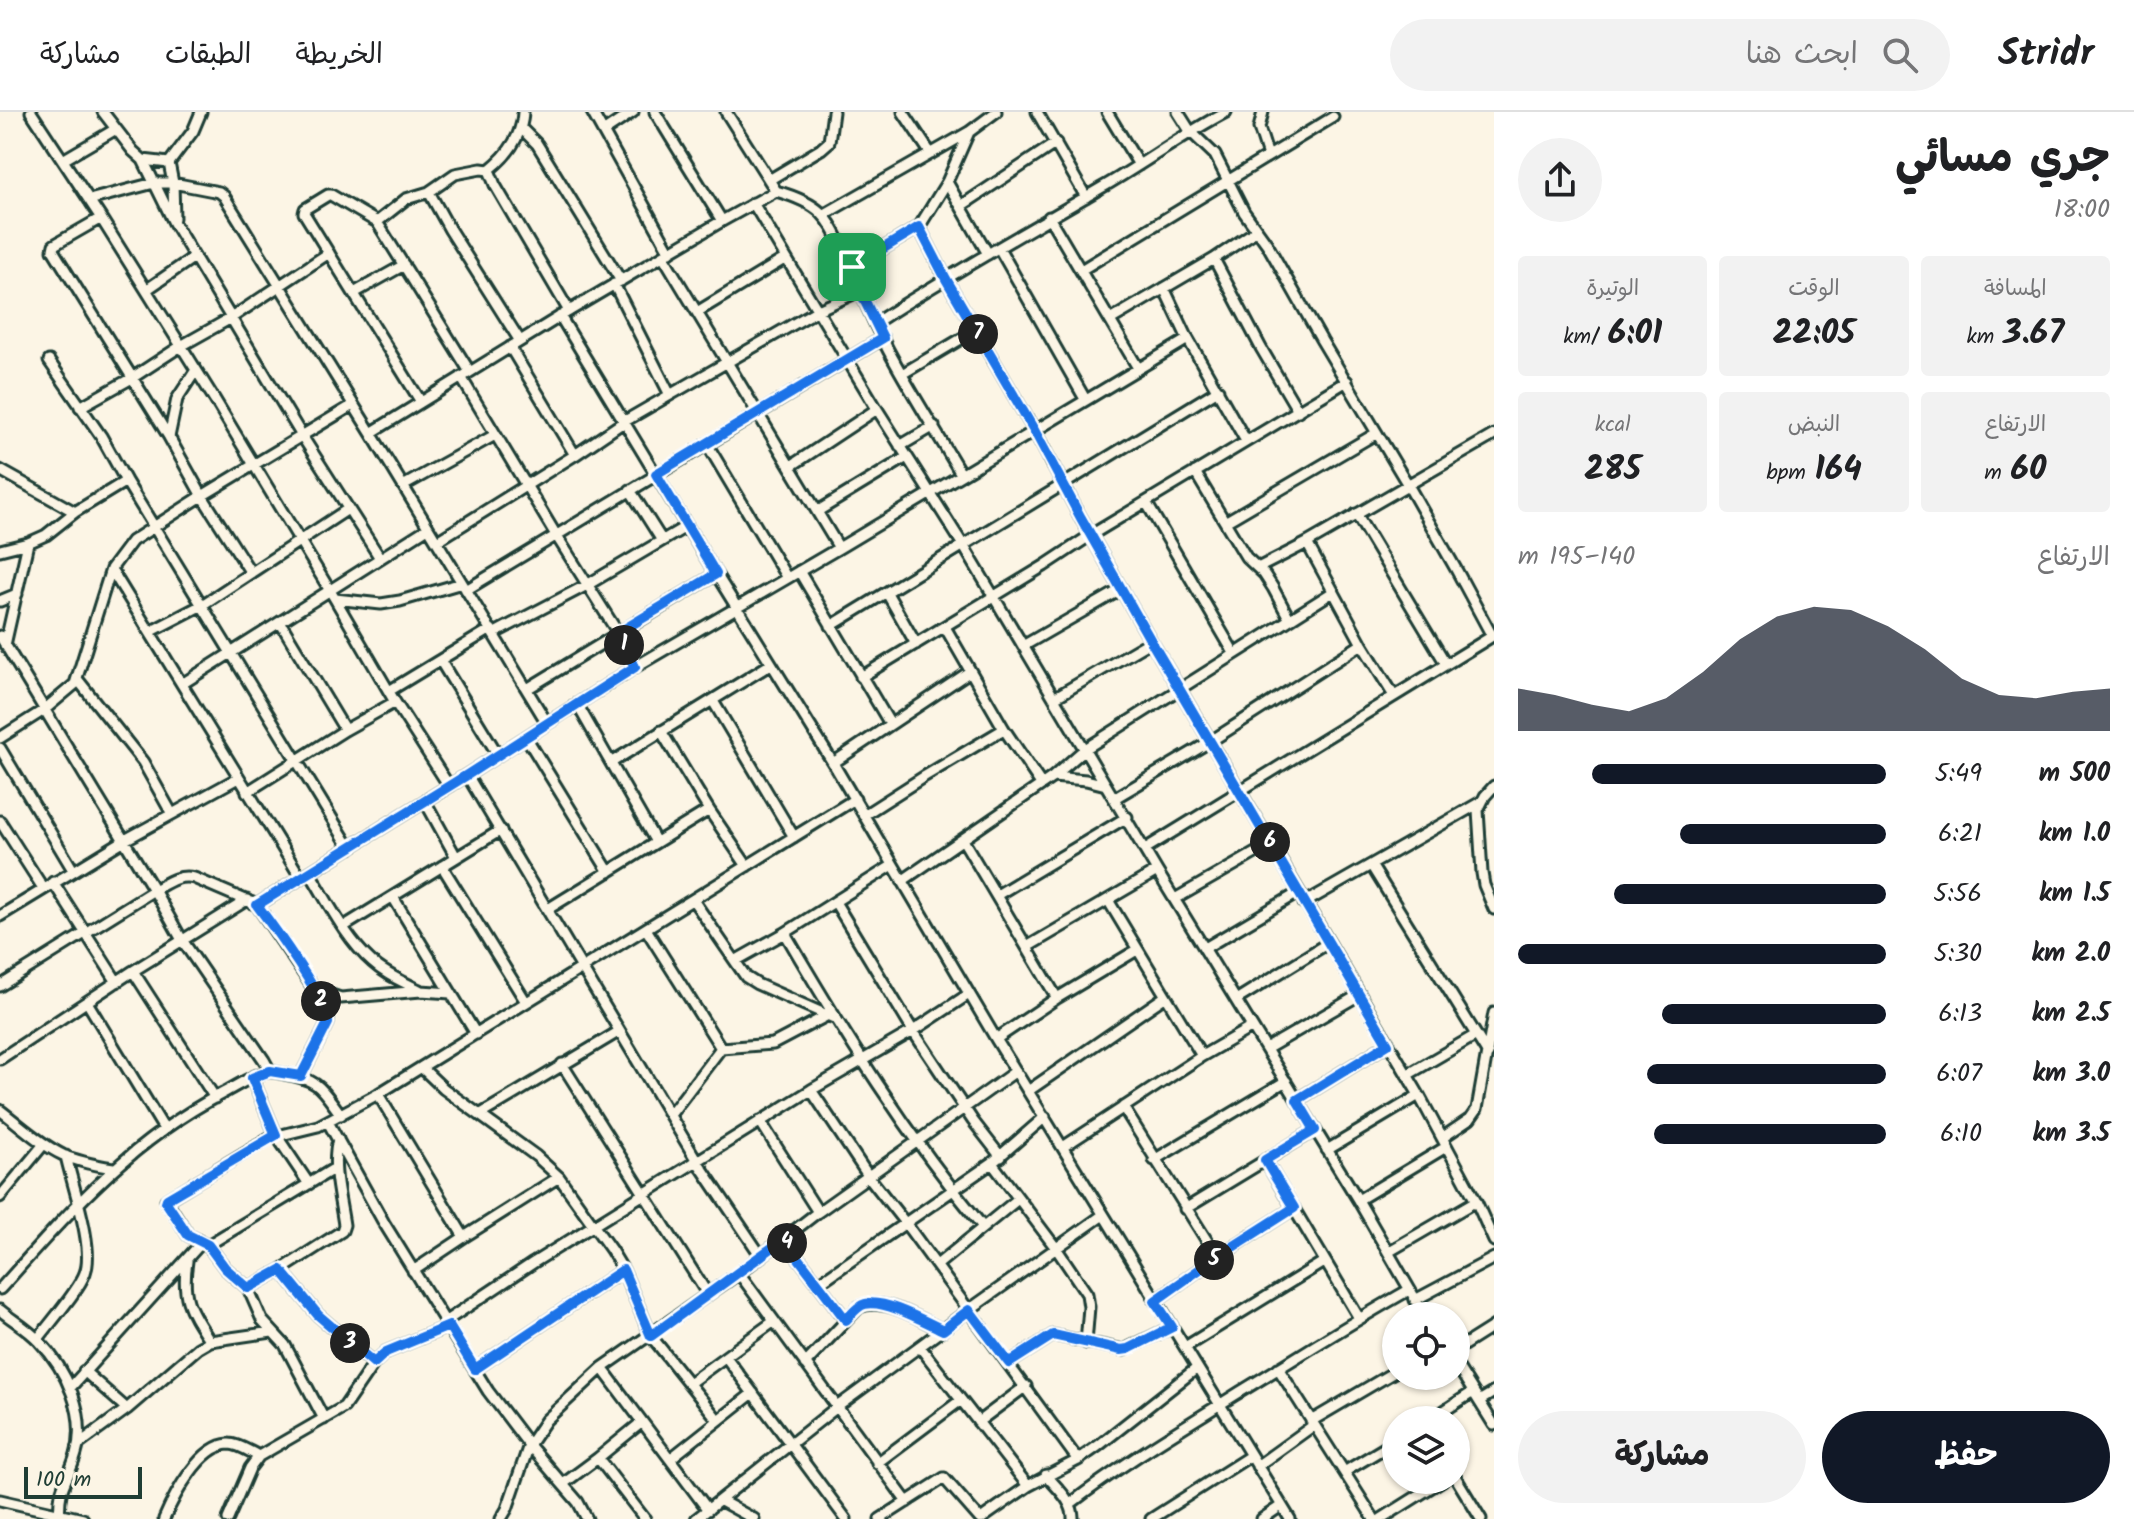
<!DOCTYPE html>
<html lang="ar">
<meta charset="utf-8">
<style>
:root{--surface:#fff;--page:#f2f2f2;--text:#202124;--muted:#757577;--line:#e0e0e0;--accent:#111827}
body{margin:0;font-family:Kalam,"Playpen Sans Arabic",sans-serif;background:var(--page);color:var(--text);direction:rtl;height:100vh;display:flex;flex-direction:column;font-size:30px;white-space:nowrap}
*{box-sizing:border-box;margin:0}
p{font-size:26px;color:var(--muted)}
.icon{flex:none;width:44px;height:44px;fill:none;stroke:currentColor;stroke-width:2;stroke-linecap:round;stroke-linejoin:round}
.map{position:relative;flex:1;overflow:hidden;direction:ltr}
.details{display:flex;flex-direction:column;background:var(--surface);width:640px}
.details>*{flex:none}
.controls{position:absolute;left:1382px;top:1190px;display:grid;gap:16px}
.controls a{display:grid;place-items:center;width:88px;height:88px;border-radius:50%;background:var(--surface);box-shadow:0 2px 6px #0004;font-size:40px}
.scale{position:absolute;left:24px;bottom:20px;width:118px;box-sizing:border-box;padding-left:8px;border:4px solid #1f3d34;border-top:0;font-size:22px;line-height:28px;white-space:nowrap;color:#1f3d34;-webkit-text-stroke:6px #fcf5e5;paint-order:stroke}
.pin{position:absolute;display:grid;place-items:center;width:68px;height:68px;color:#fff;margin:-34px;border-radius:16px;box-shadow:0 4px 12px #0006}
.km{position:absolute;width:40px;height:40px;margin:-20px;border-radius:50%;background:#222;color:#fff;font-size:22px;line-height:40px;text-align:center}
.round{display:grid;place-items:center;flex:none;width:84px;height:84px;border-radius:42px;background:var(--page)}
.overview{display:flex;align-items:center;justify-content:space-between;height:136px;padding:0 24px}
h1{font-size:44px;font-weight:700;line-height:60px}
.figures{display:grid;grid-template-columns:repeat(3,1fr);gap:12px;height:136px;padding:8px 24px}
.figures div{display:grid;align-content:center;border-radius:8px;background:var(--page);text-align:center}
.figures b{font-size:34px;font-weight:700}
.figures small{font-size:22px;font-weight:400}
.figures p{font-size:22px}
.chart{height:224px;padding:16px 24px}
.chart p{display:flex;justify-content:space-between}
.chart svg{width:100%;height:144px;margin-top:8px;fill:var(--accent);opacity:.7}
.cta{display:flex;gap:16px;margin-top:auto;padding:16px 24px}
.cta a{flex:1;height:92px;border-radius:48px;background:var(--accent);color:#fff;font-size:32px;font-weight:700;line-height:92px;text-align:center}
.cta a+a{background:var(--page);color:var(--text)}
ul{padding:0 24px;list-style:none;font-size:26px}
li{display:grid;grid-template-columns:128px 96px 1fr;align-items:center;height:60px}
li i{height:20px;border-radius:10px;background:var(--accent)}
header{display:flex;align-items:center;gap:48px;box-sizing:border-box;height:112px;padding:0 40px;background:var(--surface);border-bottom:2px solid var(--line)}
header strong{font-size:38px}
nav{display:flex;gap:44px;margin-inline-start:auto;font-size:28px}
.search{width:560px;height:72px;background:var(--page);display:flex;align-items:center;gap:20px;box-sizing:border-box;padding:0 28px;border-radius:44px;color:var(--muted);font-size:30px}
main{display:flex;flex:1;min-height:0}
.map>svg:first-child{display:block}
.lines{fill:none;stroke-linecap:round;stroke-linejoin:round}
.minor-casing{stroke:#1f3d34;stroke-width:15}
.minor{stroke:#fcf5e5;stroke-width:9}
.route-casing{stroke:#fff;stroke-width:16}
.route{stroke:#1a73e8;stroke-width:10}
</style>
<header>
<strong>Stridr</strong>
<div class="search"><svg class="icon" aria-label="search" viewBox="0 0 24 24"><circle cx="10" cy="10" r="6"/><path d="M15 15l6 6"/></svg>ابحث هنا</div>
<nav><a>الخريطة</a><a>الطبقات</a><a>مشاركة</a></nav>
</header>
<main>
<section class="details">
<div class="overview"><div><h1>جري مسائي</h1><p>18:00</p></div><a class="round"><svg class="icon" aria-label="share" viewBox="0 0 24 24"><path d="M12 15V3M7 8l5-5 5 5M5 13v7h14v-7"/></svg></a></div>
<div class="figures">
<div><p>المسافة</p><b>3.67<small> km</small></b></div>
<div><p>الوقت</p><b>22:05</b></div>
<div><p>الوتيرة</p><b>6:01<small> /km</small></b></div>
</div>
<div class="figures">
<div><p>الارتفاع</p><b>60<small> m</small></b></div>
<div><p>النبض</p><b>164<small> bpm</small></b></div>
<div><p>kcal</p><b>285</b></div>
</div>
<div class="chart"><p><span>الارتفاع</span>140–195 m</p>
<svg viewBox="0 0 160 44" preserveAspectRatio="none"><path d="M0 44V31L10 33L20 36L30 38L40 34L50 26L60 16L70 9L80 6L90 7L100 12L110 19L120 28L130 33L140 34L150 32L160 31V44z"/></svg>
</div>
<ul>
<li><b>500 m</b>5:49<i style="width:80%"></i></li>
<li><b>1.0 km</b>6:21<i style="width:56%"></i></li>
<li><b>1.5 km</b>5:56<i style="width:74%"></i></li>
<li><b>2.0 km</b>5:30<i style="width:100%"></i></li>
<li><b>2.5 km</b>6:13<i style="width:61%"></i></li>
<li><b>3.0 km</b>6:07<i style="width:65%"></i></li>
<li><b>3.5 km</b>6:10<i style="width:63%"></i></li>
</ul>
<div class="cta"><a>حفظ</a><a>مشاركة</a></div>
</section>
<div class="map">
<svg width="1494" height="1407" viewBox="0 0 1494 1407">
<rect width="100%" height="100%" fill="#fcf5e5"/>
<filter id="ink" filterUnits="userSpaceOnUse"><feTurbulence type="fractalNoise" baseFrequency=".0125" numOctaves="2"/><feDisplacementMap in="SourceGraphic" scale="16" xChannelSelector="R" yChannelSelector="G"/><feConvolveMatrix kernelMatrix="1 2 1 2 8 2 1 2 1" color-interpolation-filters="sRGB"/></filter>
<g filter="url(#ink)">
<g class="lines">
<defs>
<path id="minor" d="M31,0L101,106L215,288L335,487L395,590L449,674
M103,0L133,39L143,48L174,111L302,324L380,446
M523,0C522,25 508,43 489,58L495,73L569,199
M592,0L670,140
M655,0L722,109
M726,0L776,79C829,94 829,109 852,155L919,115
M903,0L931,42
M1037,0L1086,85
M1107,0L1139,53
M1178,0L1190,19L1215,43L1244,100L1267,132L1322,229L1408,373L1457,459L1492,524
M1263,0L1259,16L1268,44
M522,17L537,32L621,169
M603,20L633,0
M969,20L947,70L919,115L946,167L1034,318L1081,406L1151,529L1419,983L1476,1089L1494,1129
M63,48L116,17
M143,48L169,51
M769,68L821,37L829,30L833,0
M947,70L988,142
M429,80L450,118L520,229
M89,88L154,71H173L219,80L224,84L371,321L547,611
M753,91L877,297L963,433L1157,759L1358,1088L1425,1204
M961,94L1056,31
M825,102L969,20L996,0
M1049,105L1138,256
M101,106L54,133L53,138L169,325L202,384L251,461
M174,106L173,71L169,51L193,19L201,0
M377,110L406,87L429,80L455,62L481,57L489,58
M999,136L1085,287
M663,144L839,436
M1214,147L1261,236L1298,299
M852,155C876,229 922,295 961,362
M1081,158L1333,5
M1164,176L1188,227L1246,329
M146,178L194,145
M354,181L404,153
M697,200L786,146
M560,204L716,462L833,651L996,927L1290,1407
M1110,208L1214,147L1257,118
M875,211C948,163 1025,121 1101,76C1143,52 1182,23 1226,0
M49,249L101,324L126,369L350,736
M902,262L976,218
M461,265L556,423L618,521L635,555
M670,283L818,198L860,179
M421,290L304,101L305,97L328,83H331L377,110L470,260
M80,295L132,266L181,234L231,206L329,141
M371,321L569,199L722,109L776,79
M169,325L177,287L196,258
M707,332L787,466
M900,334L934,314
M575,343L625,309L670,283L614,172
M791,354L877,297
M0,358L75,400
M1195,360L1246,445L1264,462L1273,476L1289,506
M403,374L495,323
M630,378L661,427
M1146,390L1234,541
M818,399L907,345
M1356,402L1446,552
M1225,410L1377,321
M437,429L575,343L510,235
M1307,431L1362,532L1394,584
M0,438L28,431L46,423L75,400L126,369
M1258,456L1307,431L1494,323
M111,457L301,766
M799,459L890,612
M466,478L883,226
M887,481L916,532
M335,487L381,492L400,489L462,471
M0,489L17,482
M280,510L345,618
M831,514L1218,278
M945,515L1004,617L1041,672
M150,520L202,493L348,397
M493,522L587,473L687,414
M0,524L154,778L182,828L264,948L270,959
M5,533L28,431
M1023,534L1122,477
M440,548L498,643
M861,565L1044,454L1091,423L1347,269
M78,568L143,650L172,702
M182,572L428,416
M527,577L716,462
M389,579L491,517
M1054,586L1151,529
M713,589L794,725
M577,592L656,730
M661,619L709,698L747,754
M526,625L609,760
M0,626L44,598L75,572L111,457L132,429L202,384L353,293
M0,636L73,758
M612,650L771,552
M833,651L969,560
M467,663L697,1049L761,1144
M1053,665L1086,668L1106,673
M1494,674L1485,684L1478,698L1482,761L1484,773L1494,797
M247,680L345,618L395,590
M1115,686L1211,629L1362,532
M425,689L456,745
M864,703L925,664L1004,617
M0,709L43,776
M963,728L1057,886
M1145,737L1494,523
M1371,753L1488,942
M442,754L526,890
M310,761C328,790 346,827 372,850C386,863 404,870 421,879
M902,769L1053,665L1085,637L1333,480
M53,770L117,870
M997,783L1127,705
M393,785L476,922
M1175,787L1271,732
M693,788L746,865L757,872L836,907
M1108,788L1202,944
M835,790L913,919L973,1009L1001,1045
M1304,791L1481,690
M257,793L467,663L635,555L839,436L1188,227
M548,797L709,698
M0,804L123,729L238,666
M343,815L501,718
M646,817L721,936
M785,821L893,753
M1027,835L1157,759
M1205,836L1298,781
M735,849L785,821C845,924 907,1023 983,1115
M133,859L215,986
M0,874L154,778C167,771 178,762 194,766L257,793L314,877L328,902V911L301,964
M314,877L341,886L421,879L451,881
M1236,888L1328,831
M87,890L164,1017
M996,927L1057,886L1137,838
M721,936L773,932L828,903
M1266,937L1359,883
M0,947L133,859L247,788
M562,952L708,1183
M422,956L444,977L536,1044L559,1065L611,1138L623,1158L651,1224L718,1308
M1407,963L1476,923
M252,966L276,1023L309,1072
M811,978L869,1065L906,1112L1078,1348
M1028,979L1166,884
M378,982L464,1125L413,1159
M1297,988L1388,932
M1123,995L1217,1145
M0,998C20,1013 40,1032 63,1043C79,1050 96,1053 113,1056
M481,1002L618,920
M670,1003L721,936
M760,1009L818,1100
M328,1010L384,1111L488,1279L529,1333L578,1390L587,1407
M1442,1026L1470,1007L1477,997L1494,901
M1063,1035L1202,944L1252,915
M1327,1038L1419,983
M1154,1048L1286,969
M1265,1048L1359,1206
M992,1051L1056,1136L1087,1182L1089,1195L1086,1231
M0,1085L44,1032
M1358,1088L1446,1035
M1185,1097L1315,1018
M464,1125L559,1065
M784,1127L846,1208
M208,1133L335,1056
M1388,1140L1476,1089
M187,1149C181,1187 190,1198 210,1229
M937,1153L1018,1087
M281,1158L318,1203L374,1251
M739,1161L907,1390
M819,1171L992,1051L1045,1005
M248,1176L281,1158L342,1119L344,1113C340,1085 331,1055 338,1027
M0,1177C70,1099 128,1031 223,981C237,974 252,963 267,960C273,959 279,961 285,962C320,968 321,976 341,1003
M1415,1188L1494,1146
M1155,1189L1217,1145L1294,1096
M0,1198C12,1208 28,1217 39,1229C66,1257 88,1303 76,1342C68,1370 57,1374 60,1407
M446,1209L533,1151L811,978L913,919L969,882
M38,1227C50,1211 79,1178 85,1161C95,1136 72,1072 66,1044
M920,1235L1028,1374
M1185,1235L1325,1149
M1456,1238L1494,1214
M726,1245L846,1407
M1009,1251L1053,1223L1124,1238L1172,1215
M805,1252L859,1195C885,1184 920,1208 943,1218
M1456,1252L1494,1313
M602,1256L708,1398
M1278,1256L1374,1407
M475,1257L623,1158
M84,1259L127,1297
M689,1271L773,1210
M70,1276L202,1130
M1479,1289L1494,1280
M324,1307L285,1233L262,1208L248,1176L225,1156L208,1133L188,1123L166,1088L269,1026L318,1014L378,982L855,687
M1430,1308L1473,1280
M1311,1309L1396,1259
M642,1310L598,1346L645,1407
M978,1310L1026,1274
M79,1332L127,1297L198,1236L210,1229L272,1220
M670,1347L753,1281
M877,1351L961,1288
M1257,1354L1314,1313
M1344,1360L1396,1329
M1046,1363C1057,1376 1074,1390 1073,1407
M1456,1366L1481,1407
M563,1372L598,1346
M0,1388L83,1407
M721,1389L754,1407
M1070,1392C1122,1352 1179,1318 1235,1283C1293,1248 1350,1211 1409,1178
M164,1407C174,1384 200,1333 229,1332C239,1332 250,1340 259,1344
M228,1407L250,1356L259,1344L344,1295L374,1251L386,1240L449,1214
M501,1407L507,1397L529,1333L546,1308L602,1256L739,1161L818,1100L1016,959
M696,1407L837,1295L969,1198L1103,1103
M880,1407L944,1366L980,1407
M981,1407L1028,1374L1078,1348L1098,1334L1197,1256
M1151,1407L1250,1344
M1262,1407L1281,1394
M1381,1407L1443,1368"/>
</defs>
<!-- minor casing -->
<use href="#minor" class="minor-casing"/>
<!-- minor -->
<use href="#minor" class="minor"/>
</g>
</g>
<g class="lines" filter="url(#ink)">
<defs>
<path id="route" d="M919,115L946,167L1034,318L1081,406L1151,529L1388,932L1297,988L1315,1018L1265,1048L1294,1096L1217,1145L1155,1189L1172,1215L1128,1237L1121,1238L1053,1223L1009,1251L969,1198L943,1218C924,1209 885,1187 865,1192C857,1194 851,1203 846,1208L784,1127L651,1224L623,1158L475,1257L449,1214L386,1240L374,1251L318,1203L281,1158L248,1176L225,1156L208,1133L188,1123L166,1090L167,1087L276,1023L252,966L270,959L301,964L328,911C330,892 272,813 257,793L467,663L635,555L618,521L716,462L656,362L883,226L860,179L852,155Z"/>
</defs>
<!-- route casing -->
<use href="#route" class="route-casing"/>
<!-- route -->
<use href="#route" class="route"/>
</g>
</svg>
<div class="controls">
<a><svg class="icon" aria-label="locate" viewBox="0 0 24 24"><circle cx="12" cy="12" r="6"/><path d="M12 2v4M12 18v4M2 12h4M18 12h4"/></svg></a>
<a><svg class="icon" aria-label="layers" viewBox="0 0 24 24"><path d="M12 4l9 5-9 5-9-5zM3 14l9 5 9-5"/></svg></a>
</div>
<div class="scale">100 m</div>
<div class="pin" style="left:852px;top:155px;background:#1e9e55"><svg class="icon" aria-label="arrive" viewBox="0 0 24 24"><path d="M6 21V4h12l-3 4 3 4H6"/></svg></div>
<b class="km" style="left:624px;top:533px">1</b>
<b class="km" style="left:321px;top:889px">2</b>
<b class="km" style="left:350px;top:1231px">3</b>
<b class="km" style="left:787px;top:1131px">4</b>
<b class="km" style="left:1214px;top:1148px">5</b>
<b class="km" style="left:1270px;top:730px">6</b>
<b class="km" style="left:978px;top:222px">7</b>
</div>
</main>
